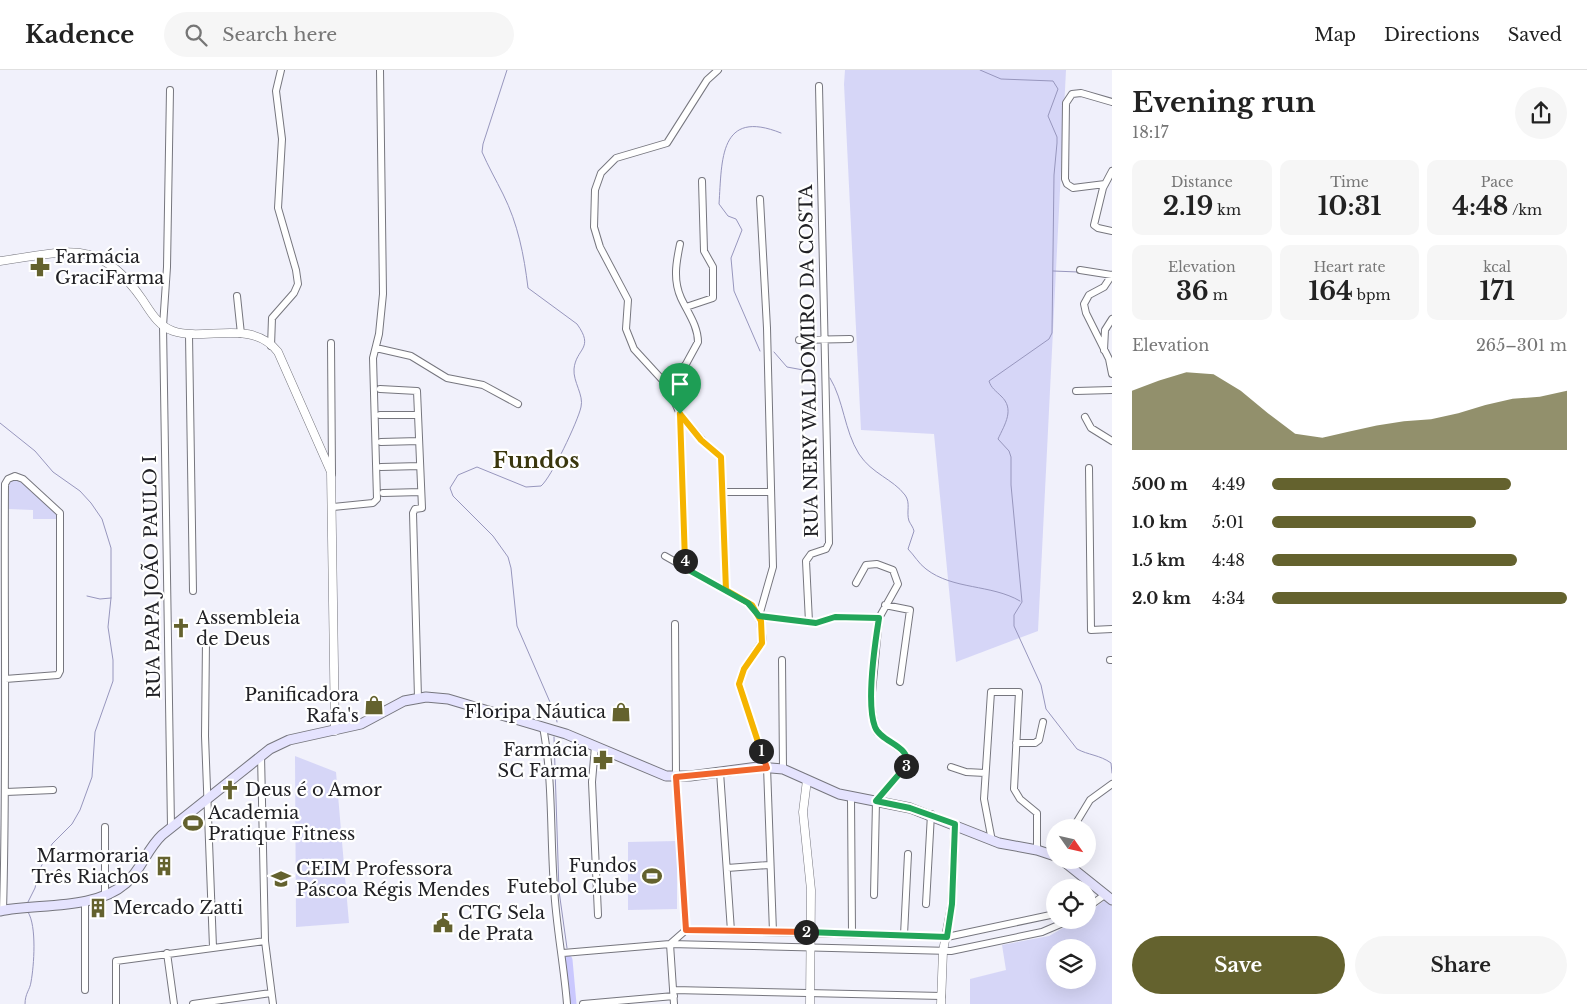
<!DOCTYPE html>
<meta charset="utf-8">
<style>
:root{--surface:#fff;--page:#f6f6f6;--text:#222;--muted:#767676;--line:#e0e0e0;--accent:#64622e}
body{margin:0;font-family:"Libre Baskerville",serif;background:var(--page);color:var(--text);height:100vh;display:flex;flex-direction:column;font-size:19px;white-space:nowrap}
*{box-sizing:border-box;margin:0}
p{font-size:16px;color:var(--muted)}
.icon{flex:none;width:28px;height:28px;fill:none;stroke:currentColor;stroke-width:2;stroke-linecap:round;stroke-linejoin:round}
.map{position:relative;flex:1;overflow:hidden}
.panel{display:flex;flex-direction:column;background:var(--surface);width:475px}
.panel>*{flex:none}
.needle{width:32px;rotate:124deg}
.tools{position:absolute;left:1046px;top:749px;display:grid;gap:10px}
.tools a{display:grid;place-items:center;width:50px;height:50px;border-radius:50%;background:var(--surface);box-shadow:0 5px 20px #0002;font-size:25px}
.pin{position:absolute;display:grid;place-items:center;width:42px;height:42px;color:#fff;margin:-51px -21px;border-radius:50% 50% 50% 0;rotate:-45deg;box-shadow:0 0 5px #0007}
.pin .icon{rotate:45deg}
.km{position:absolute;width:25px;height:25px;margin:-12px;border-radius:50%;background:#222;color:#fff;font-size:14px;line-height:25px;text-align:center}
.round{display:grid;place-items:center;flex:none;width:52px;height:52px;border-radius:26px;background:var(--page)}
.head{display:flex;align-items:center;justify-content:space-between;height:85px;padding:0 20px}
h1{font-size:28px;font-weight:700;line-height:38px}
.stats{display:grid;grid-template-columns:repeat(3,1fr);gap:8px;height:85px;padding:5px 20px}
.stats div{display:grid;align-content:center;border-radius:10px;background:var(--page);text-align:center}
.stats b{font-size:25px;font-weight:700}
.stats small{font-size:14px;font-weight:400}
.stats p{font-size:14px}
.chart{height:140px;padding:10px 20px}
.chart p{display:flex;justify-content:space-between}
.chart svg{width:100%;height:90px;margin-top:5px;fill:var(--accent);opacity:.7}
.primary-button{display:flex;gap:10px;margin-top:auto;padding:10px 20px}
.primary-button a{flex:1;height:58px;border-radius:30px;background:var(--accent);color:#fff;font-size:20px;font-weight:700;line-height:58px;text-align:center}
.primary-button a+a{background:var(--page);color:var(--text)}
ul{padding:0 20px;list-style:none;font-size:16px}
li{display:grid;grid-template-columns:80px 60px 1fr;align-items:center;height:38px}
li i{height:12px;border-radius:6px;background:var(--accent)}
header{display:flex;align-items:center;gap:30px;box-sizing:border-box;height:70px;padding:0 25px;background:var(--surface);border-bottom:1px solid var(--line)}
header strong{font-size:24px}
nav{display:flex;gap:28px;margin-inline-start:auto;font-size:18px}
.search{width:350px;height:45px;background:var(--page);display:flex;align-items:center;gap:12px;box-sizing:border-box;padding:0 18px;border-radius:28px;color:var(--muted);font-size:19px}
main{display:flex;flex:1;min-height:0}
.map>svg:first-child{display:block}
.green{fill:#d6d6f7;fill-rule:evenodd}
.lines{fill:none;stroke-linecap:round;stroke-linejoin:round}
.stream{stroke:#9796bd;stroke-width:1}
.river{stroke:#cac8fe;stroke-width:9}
.minor-casing{stroke:#76767e;stroke-width:8}
.tertiary-casing{stroke:#76767e;stroke-width:9}
.secondary-casing{stroke:#76767e;stroke-width:11}
.minor{stroke:#fff;stroke-width:6}
.tertiary{stroke:#fff;stroke-width:8}
.secondary{stroke:#e5e3fe;stroke-width:9}
.split-1-casing{stroke:#fff;stroke-width:10}
.split-2-casing{stroke:#fff;stroke-width:10}
.split-3-casing{stroke:#fff;stroke-width:10}
.split-4-casing{stroke:#fff;stroke-width:10}
.split-5-casing{stroke:#fff;stroke-width:10}
.split-1{stroke:#f5b400;stroke-width:6}
.split-2{stroke:#f0652b;stroke-width:6}
.split-3{stroke:#22a559;stroke-width:6}
.split-4{stroke:#22a559;stroke-width:6}
.split-5{stroke:#f5b400;stroke-width:6}
.labels{text-anchor:middle;stroke-width:4.5;stroke-linejoin:round;paint-order:stroke}
.poi-label{font-size:18px;fill:#212125;stroke:#fff;text-anchor:start}
.street-label{font-size:18px;fill:#212125;stroke:#fff}
.district-label{font-size:22px;font-weight:bold;fill:#3a370d;stroke:#fff}
</style>
<header>
<strong>Kadence</strong>
<div class="search"><svg class="icon" aria-label="search" viewBox="0 0 24 24"><circle cx="10" cy="10" r="6"/><path d="M15 15l6 6"/></svg>Search here</div>
<nav><a>Map</a><a>Directions</a><a>Saved</a></nav>
</header>
<main>
<div class="map">
<svg width="1112" height="934" viewBox="0 0 1112 934">
<rect width="100%" height="100%" fill="#f1f1fb"/>
<!-- green -->
<path class="green" d="M845,0H1066L1038,561L956,592L934,364L861,360L844,14Z
M10,409H18L56,439L58,449H33V440L8,439V415Z
M295,686L336,702L349,853L296,857Z
M677,771V839L628,840V772Z
M1105,830L1112,836V934H970V909L1006,900L1002,875L1049,866L1077,850H1088V843ZM1055,878H1088V910H1055Z"/>
<g class="lines">
<!-- stream -->
<path class="stream" d="M507,0L483,74L482,82C488,96 496,110 503,124C518,154 524,185 528,218L577,254C595,279 576,278 574,299C573,312 584,325 581,337C578,351 551,408 541,416L526,417L477,397L458,405L450,418L453,426L493,466L508,487L511,498L517,556L556,646L557,652
M980,0L1001,9L1053,11L1058,19L1048,46L1057,67V73L1054,105L1052,263L1049,269L989,311C991,318 996,321 1001,326C1015,339 1005,354 998,369L1009,381L1011,387V415L1022,532L1014,545V556L1041,615L1046,639L1077,679C1088,685 1100,685 1111,693L1112,703
M1053,201L1078,202
M760,281L734,221L731,188L742,160L736,149L728,146L719,134C722,90 719,38 781,63
M774,282L787,297L814,302
M830,308C844,331 844,360 859,384C872,404 893,409 905,425C911,433 906,442 909,451C911,455 913,457 914,461L908,479C914,485 919,494 926,499C953,520 991,514 1020,531
M0,353L35,381L53,402L80,421L91,433L102,449L111,478V528L108,557L113,590V611L95,662L92,707L80,740L72,754L52,774L39,801L35,818L27,834
M87,526L100,529L111,528
M554,667L559,821L567,878
M25,934C25,923 30,920 31,912C34,896 37,856 28,842"/>
<!-- river -->
<path class="river" d="M568,890L572,934"/>
<defs>
<path id="minor" d="M718,0L707,10L667,73L616,88L601,103L595,120L594,157L600,177L628,230L626,259L634,279L667,315L680,344L705,373L721,387L726,520
M170,20L167,197L163,256L171,757
M1112,101L1103,118L1094,155L1098,158L1112,161
M1105,114L1073,118L1067,114L1065,109L1066,33L1072,24L1081,23L1112,32
M760,129L767,258L773,497L759,546L816,553L835,547L879,548
M1080,200L1112,205
M1112,205L1104,217L1089,225L1084,234L1086,243L1109,289L1112,304
M237,226L241,264
M686,237L713,228V197L704,181L702,111
M189,265L193,521
M799,270L850,269
M331,273L332,404
M271,276L272,248L294,223L298,214L296,200L278,138L282,69L276,21L281,0
M376,278L411,286L447,308L483,315L518,334
M1104,280L1105,260L1112,249
M667,315L686,294L698,272C698,256 688,243 681,228C673,210 676,193 680,174
M380,319L417,321L422,438L415,439L413,443L418,628
M1076,321L1112,320
M680,344L685,498
M380,345H418
M1085,347L1091,358L1112,371
M381,372L419,371
M381,397L420,396
M1089,398L1091,560L1112,559
M722,422H771
M383,423L421,422
M333,437L373,433L377,429L373,288L379,264L383,224L380,0
M665,486L748,533L759,546L763,570L744,599L739,614L767,697L773,862
M856,513L866,495L877,494L893,500L898,514L879,548L871,633L874,653L877,662L905,683L908,694L876,731L874,825
M885,535L910,540L900,612
M809,552L806,491L811,484L826,479L829,473L819,16
M675,554L676,707L686,860
M206,570L205,666L213,877
M782,590L783,699
M1110,590H1112
M543,657C553,709 550,764 554,817C556,856 564,895 567,934
M1016,673H1035L1039,670L1043,652
M595,676L592,712L598,845
M261,685L265,871L273,934
M951,697L966,702L985,703
M720,702L731,861
M6,722L53,720
M851,728L852,863
M1073,758L1090,730L1112,714
M992,771L984,729L991,622H1019L1014,719L1020,729L1037,743V780
M727,798L769,795
M105,824V757
M926,834L931,744
M1088,837L1106,824
M3,841C7,698 4,556 5,414L8,409L15,406L23,409L60,443V601L58,605L5,609
M904,865L908,784
M670,874L686,860L947,867L1055,844
M670,874L674,934
M167,883L174,934
M563,883L670,874L951,881L1042,862L1070,850
M85,920V831
M673,920L942,926
M116,934V891L265,871
M193,934L271,923
M583,934L674,926"/>
<path id="tertiary" d="M0,191C67,182 98,166 142,229C150,241 158,256 173,261C205,272 252,248 278,282L331,402L335,661
M807,710L803,742L811,820L810,934
M941,934L943,881L952,834L955,754"/>
<path id="secondary" d="M1062,790L1112,830
M0,841C38,833 94,841 126,813C141,800 147,779 162,765L270,679L289,670L361,654L404,631L426,627L448,629L566,664L666,706H690L758,697L783,699L839,724L910,738L999,773L1037,780L1055,786"/>
</defs>
<!-- minor casing -->
<use href="#minor" class="minor-casing"/>
<!-- tertiary casing -->
<use href="#tertiary" class="tertiary-casing"/>
<!-- secondary casing -->
<use href="#secondary" class="secondary-casing"/>
<!-- minor -->
<use href="#minor" class="minor"/>
<!-- tertiary -->
<use href="#tertiary" class="tertiary"/>
<!-- secondary -->
<use href="#secondary" class="secondary"/>
</g>
<g class="lines">
<defs>
<path id="split-1" d="M680,344L701,370L721,387L726,520L752,535L761,551L762,573L744,599L739,614L761,681"/>
<path id="split-2" d="M761,681L767,698L676,707L686,860L806,862"/>
<path id="split-3" d="M806,862L947,867L952,834L955,754L910,738L876,731L906,696"/>
<path id="split-4" d="M685,491V498L748,533L759,546L816,553L835,547L879,548C875,573 866,634 875,657C881,673 913,676 906,696"/>
<path id="split-5" d="M680,344L685,491"/>
</defs>
<!-- split-1 casing -->
<use href="#split-1" class="split-1-casing"/>
<!-- split-2 casing -->
<use href="#split-2" class="split-2-casing"/>
<!-- split-3 casing -->
<use href="#split-3" class="split-3-casing"/>
<!-- split-4 casing -->
<use href="#split-4" class="split-4-casing"/>
<!-- split-5 casing -->
<use href="#split-5" class="split-5-casing"/>
<!-- split-1 -->
<use href="#split-1" class="split-1"/>
<!-- split-2 -->
<use href="#split-2" class="split-2"/>
<!-- split-3 -->
<use href="#split-3" class="split-3"/>
<!-- split-4 -->
<use href="#split-4" class="split-4"/>
<!-- split-5 -->
<use href="#split-5" class="split-5"/>
</g>
<!-- icons -->
<defs>
<symbol id="pharmacy-bare" viewBox="-9 -9 18 18"><path d="M-2-6h4v4h4v4h-4v4h-4v-4h-4v-4h4Z" fill="#64622e" stroke="#fff" stroke-width="2.5" paint-order="stroke"/></symbol>
<symbol id="church-bare" viewBox="-9 -9 18 18"><path d="M-1.2-6h2.4v3.5h3.3v2.4h-3.3V6h-2.4V-.1h-3.3v-2.4h3.3Z" fill="#64622e" stroke="#fff" stroke-width="2.5" paint-order="stroke"/></symbol>
<symbol id="shop-bare" viewBox="-9 -9 18 18"><path d="M-5-2.5h2.3a2.7 3.5 0 0 1 5.4 0H5L5.5 6h-11ZM-1.5-2.5h3a1.5 2.3 0 0 0-3 0Z" fill="#64622e" stroke="#fff" stroke-width="2.5" paint-order="stroke"/></symbol>
<symbol id="stadium-bare" viewBox="-9 -9 18 18"><path d="M0-5a6.5 5 0 1 0 0 10a6.5 5 0 1 0 0-10ZM-3.5-1.8h7v3.6h-7Z" fill="#64622e" stroke="#fff" stroke-width="2.5" paint-order="stroke"/></symbol>
<symbol id="building-bare" viewBox="-9 -9 18 18"><path d="M-4-6H4V6H1V3H-1V6H-4ZM-2.5-4.3h1.7v1.8h-1.7ZM.8-4.3h1.7v1.8H.8ZM-2.5-1h1.7V.8h-1.7ZM.8-1h1.7V.8H.8Z" fill="#64622e" stroke="#fff" stroke-width="2.5" paint-order="stroke"/></symbol>
<symbol id="school-bare" viewBox="-9 -9 18 18"><path d="M0-5L7-2L0 1L-7-2ZM-4 1L0 2.5L4 1V4Q0 6-4 4Z" fill="#64622e" stroke="#fff" stroke-width="2.5" paint-order="stroke"/></symbol>
<symbol id="civic-bare" viewBox="-9 -9 18 18"><path d="M-.6-6.5H3V-4.5H.6V-3L4-1V1h2V6H-6V1h2V-1L-.6-3ZM-1.2 2.5V6h2.4V2.5Z" fill="#64622e" stroke="#fff" stroke-width="2.5" paint-order="stroke"/></symbol>
</defs>
<g fill-rule="evenodd">
<use href="#pharmacy-bare" x="26" y="183" width="28" height="28"/>
<use href="#church-bare" x="167" y="544" width="28" height="28"/>
<use href="#shop-bare" x="360" y="621" width="28" height="28"/>
<use href="#shop-bare" x="607" y="628" width="28" height="28"/>
<use href="#pharmacy-bare" x="589" y="676" width="28" height="28"/>
<use href="#church-bare" x="216" y="706" width="28" height="28"/>
<use href="#stadium-bare" x="179" y="739" width="28" height="28"/>
<use href="#building-bare" x="150" y="782" width="28" height="28"/>
<use href="#stadium-bare" x="638" y="792" width="28" height="28"/>
<use href="#school-bare" x="267" y="795" width="28" height="28"/>
<use href="#building-bare" x="84" y="824" width="28" height="28"/>
<use href="#civic-bare" x="429" y="839" width="28" height="28"/>
</g>
<g class="labels">
<!-- poi labels -->
<g class="poi-label">
<text x="55" y="193">Farmácia<tspan x="55" dy="21">GraciFarma</tspan></text>
<text x="196" y="554">Assembleia<tspan x="196" dy="21">de Deus</tspan></text>
<text x="359" y="631" text-anchor="end">Panificadora<tspan x="359" dy="21">Rafa's</tspan></text>
<text x="606" y="648" text-anchor="end">Floripa Náutica</text>
<text x="588" y="686" text-anchor="end">Farmácia<tspan x="588" dy="21">SC Farma</tspan></text>
<text x="245" y="726">Deus é o Amor</text>
<text x="208" y="749">Academia<tspan x="208" dy="21">Pratique Fitness</tspan></text>
<text x="149" y="792" text-anchor="end">Marmoraria<tspan x="149" dy="21">Três Riachos</tspan></text>
<text x="637" y="802" text-anchor="end">Fundos<tspan x="637" dy="21">Futebol Clube</tspan></text>
<text x="296" y="805">CEIM Professora<tspan x="296" dy="21">Páscoa Régis Mendes</tspan></text>
<text x="113" y="844">Mercado Zatti</text>
<text x="458" y="849">CTG Sela<tspan x="458" dy="21">de Prata</tspan></text>
</g>
<!-- street labels -->
<g class="street-label">
<text transform="translate(809 291) rotate(-91)" y="6">RUA NERY WALDOMIRO DA COSTA</text>
<text transform="translate(152 507) rotate(-91)" y="6">RUA PAPA JOÃO PAULO I</text>
</g>
<!-- district labels -->
<g class="district-label">
<text x="536" y="398">Fundos</text>
</g>
</g>
</svg>
<div class="tools">
<a><svg class="needle" viewBox="-14 -14 28 28"><path d="M0-13l5 13h-10z" fill="#e53935"/><path d="M0 13l5-13h-10z" fill="#767676"/></svg></a>
<a><svg class="icon" aria-label="locate" viewBox="0 0 24 24"><circle cx="12" cy="12" r="6"/><path d="M12 2v4M12 18v4M2 12h4M18 12h4"/></svg></a>
<a><svg class="icon" aria-label="layers" viewBox="0 0 24 24"><path d="M12 4l9 5-9 5-9-5zM3 14l9 5 9-5"/></svg></a>
</div>
<div class="pin" style="left:680px;top:344px;background:#1e9e55"><svg class="icon" aria-label="arrive" viewBox="0 0 24 24"><path d="M6 21V4h12l-3 4 3 4H6"/></svg></div>
<b class="km" style="left:761px;top:681px">1</b>
<b class="km" style="left:806px;top:862px">2</b>
<b class="km" style="left:906px;top:696px">3</b>
<b class="km" style="left:685px;top:491px">4</b>
</div>
<section class="panel">
<div class="head"><div><h1>Evening run</h1><p>18:17</p></div><a class="round"><svg class="icon" aria-label="share" viewBox="0 0 24 24"><path d="M12 15V3M7 8l5-5 5 5M5 13v7h14v-7"/></svg></a></div>
<div class="stats">
<div><p>Distance</p><b>2.19<small> km</small></b></div>
<div><p>Time</p><b>10:31</b></div>
<div><p>Pace</p><b>4:48<small> /km</small></b></div>
</div>
<div class="stats">
<div><p>Elevation</p><b>36<small> m</small></b></div>
<div><p>Heart rate</p><b>164<small> bpm</small></b></div>
<div><p>kcal</p><b>171</b></div>
</div>
<div class="chart"><p><span>Elevation</span>265–301 m</p>
<svg viewBox="0 0 160 44" preserveAspectRatio="none"><path d="M0 44V15L10 10L20 6L30 7L40 15L50 26L60 36L70 38L80 35L90 32L100 30L110 29L120 26L130 22L140 19L150 18L160 15V44z"/></svg>
</div>
<ul>
<li><b>500 m</b>4:49<i style="width:81%"></i></li>
<li><b>1.0 km</b>5:01<i style="width:69%"></i></li>
<li><b>1.5 km</b>4:48<i style="width:83%"></i></li>
<li><b>2.0 km</b>4:34<i style="width:100%"></i></li>
</ul>
<div class="primary-button"><a>Save</a><a>Share</a></div>
</section>
</main>
